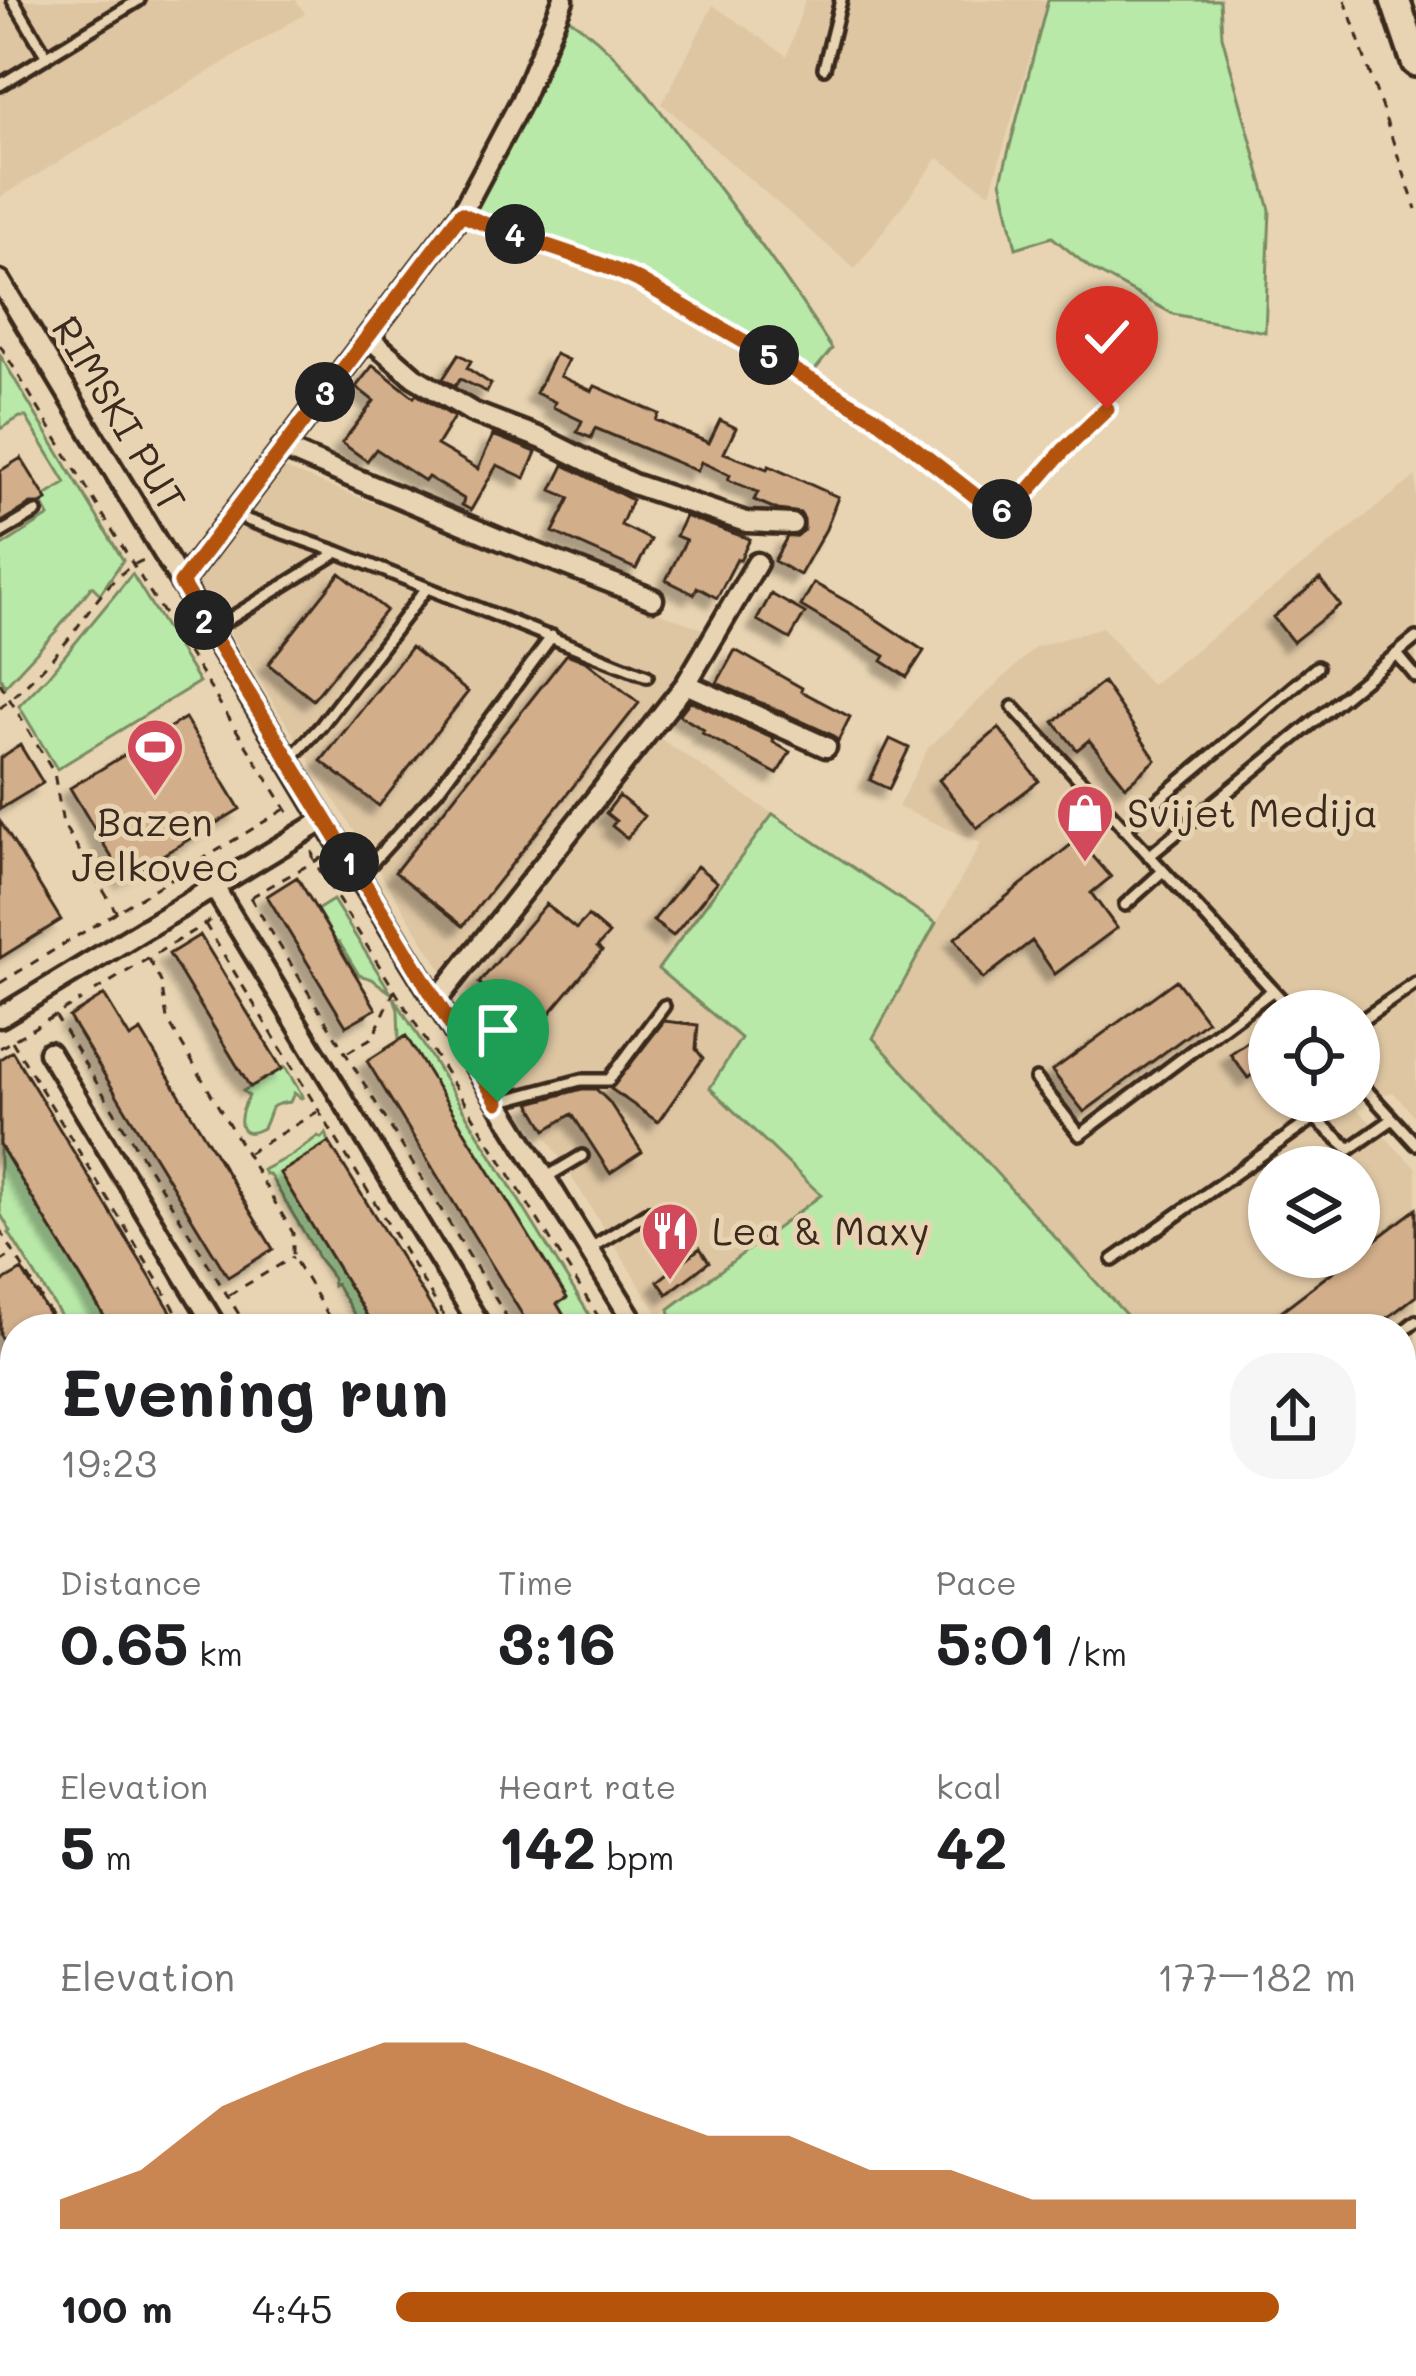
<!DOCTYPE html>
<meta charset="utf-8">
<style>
:root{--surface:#fff;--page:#f6f6f6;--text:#202124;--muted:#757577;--accent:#b45309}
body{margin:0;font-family:Mali,sans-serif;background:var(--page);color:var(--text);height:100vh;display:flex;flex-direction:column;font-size:45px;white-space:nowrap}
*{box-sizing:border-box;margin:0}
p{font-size:39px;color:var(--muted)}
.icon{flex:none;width:66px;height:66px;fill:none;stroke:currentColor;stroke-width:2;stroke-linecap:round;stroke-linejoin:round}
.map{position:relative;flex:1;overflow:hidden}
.sheet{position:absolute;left:0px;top:1314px;width:1416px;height:1062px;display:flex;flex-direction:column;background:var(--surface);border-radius:48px 48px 0 0;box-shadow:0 3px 9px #0004}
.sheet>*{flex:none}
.fabs{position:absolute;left:1248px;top:990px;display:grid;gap:24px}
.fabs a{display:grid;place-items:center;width:132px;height:132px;border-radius:50%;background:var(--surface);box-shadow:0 3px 9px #0004;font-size:60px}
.pin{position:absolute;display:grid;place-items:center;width:102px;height:102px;color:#fff;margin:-123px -51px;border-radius:50% 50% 50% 0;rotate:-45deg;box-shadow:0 0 12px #0007}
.pin .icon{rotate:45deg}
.km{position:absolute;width:60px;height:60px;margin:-30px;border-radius:50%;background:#222;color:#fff;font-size:33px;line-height:60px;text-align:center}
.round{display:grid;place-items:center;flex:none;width:126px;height:126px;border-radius:48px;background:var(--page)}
.headline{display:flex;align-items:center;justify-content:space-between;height:204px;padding:0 60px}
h1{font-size:66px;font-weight:700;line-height:90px}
.figures{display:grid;grid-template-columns:repeat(3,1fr);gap:18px;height:204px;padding:12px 60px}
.figures div{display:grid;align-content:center}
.figures b{font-size:60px;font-weight:700}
.figures small{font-size:33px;font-weight:400}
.figures p{font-size:33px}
.chart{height:336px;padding:24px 60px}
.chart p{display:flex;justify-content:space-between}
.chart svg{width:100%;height:216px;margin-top:12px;fill:var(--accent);opacity:.7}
ul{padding:0 60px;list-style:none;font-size:39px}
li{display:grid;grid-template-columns:192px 144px 1fr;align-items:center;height:90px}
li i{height:30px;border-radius:15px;background:var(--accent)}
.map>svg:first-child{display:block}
.built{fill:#dec6a3;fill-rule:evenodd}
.green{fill:#b8e9a8;stroke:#7a8a63;stroke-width:3}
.building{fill:#d2ae8a;stroke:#3b2a1e;stroke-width:3;filter:url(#shadow)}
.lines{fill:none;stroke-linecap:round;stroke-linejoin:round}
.service-casing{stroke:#3b2a1e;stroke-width:18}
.minor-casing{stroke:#3b2a1e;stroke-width:27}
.secondary-casing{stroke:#3b2a1e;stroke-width:36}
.path{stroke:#3b2a1e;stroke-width:3;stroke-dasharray:9 9;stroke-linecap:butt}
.service{stroke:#e8d4b2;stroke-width:9}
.minor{stroke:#e8d4b2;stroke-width:18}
.secondary{stroke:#e8d4b2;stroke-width:27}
.route-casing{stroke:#fff;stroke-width:24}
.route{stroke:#b45309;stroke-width:15}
.labels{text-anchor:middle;stroke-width:10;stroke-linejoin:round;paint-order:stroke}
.street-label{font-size:39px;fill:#3b2a1e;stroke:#e8d4b2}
.poi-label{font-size:39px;fill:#3b2a1e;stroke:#e8d4b2;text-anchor:start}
</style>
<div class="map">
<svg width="1416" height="2376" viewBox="0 0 1416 2376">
<defs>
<filter id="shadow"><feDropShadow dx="-9" dy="9" stdDeviation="3" flood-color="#0004"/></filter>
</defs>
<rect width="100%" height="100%" fill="#e8d4b2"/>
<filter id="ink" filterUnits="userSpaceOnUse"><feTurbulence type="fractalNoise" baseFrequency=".00833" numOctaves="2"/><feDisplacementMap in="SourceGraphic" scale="24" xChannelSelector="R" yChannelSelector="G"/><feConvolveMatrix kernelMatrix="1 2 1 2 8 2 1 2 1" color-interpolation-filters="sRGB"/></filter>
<g filter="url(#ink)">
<!-- built -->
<path class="built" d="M0,0H296L305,14L0,197Z
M805,0H1047L990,193L938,158L855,269L662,104L713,5L787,56Z
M285,469L703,629L655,735L773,814L658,969L741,1039L710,1088L821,1195L659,1316L197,581Z
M1416,476V1118L1393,1092L1352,1104L1416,1168V1515L1401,1522V1329H1139L873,1038L981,843L898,807L928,748L1036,647L1102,627L1151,685ZM1269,1011H1359V1101H1269ZM1269,1167H1359V1257H1269Z"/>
<!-- green -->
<path class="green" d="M1048,0H1220L1222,36L1270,210L1265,332L1173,314L1090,268L1052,237L1016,248L1001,180Z
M567,17C621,52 654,103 692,153C741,217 789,281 832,349L811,375C742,335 672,289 598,258C559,242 509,238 475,213L474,208Z
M0,355L123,560L100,594L92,586L57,630L5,686L0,677V547L49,516L42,503L47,500L45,496L66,483L26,417H20L0,429Z
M132,574L199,682L57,769L19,706L48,676Z
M773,814L936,923L873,1038L1139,1329H673L669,1309L821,1195L710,1088L741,1038L658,969Z
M333,900L391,993L372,979L359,975L339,942H336L317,910Z
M394,997L598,1329H572L557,1304L566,1297L406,1037L399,1041L398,1010Z
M285,1067L303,1097L301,1098L294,1093L290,1102C265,1105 273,1109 263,1128C234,1144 238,1113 249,1096L243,1091Z
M326,1133L329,1142L280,1173L375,1329H363L336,1284L333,1286C333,1269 318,1264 315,1251L269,1174H265L263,1170L294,1154L318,1136L321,1138Z
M0,1145L112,1329H69L9,1233L11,1232L0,1213Z
M1416,1662V2376H0V2266L15,2259V2361H1401V1679Z"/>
<!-- building -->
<path class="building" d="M459,354L471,361L467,368L491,384L487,392L460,379L455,386L443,379Z
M555,354L568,360L560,376L592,391L595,386L659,414L656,420L709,443L720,420L736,428L724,453L767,469L769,466L838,497L826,529L800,575L774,561L787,537L797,536L804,530V519L800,513L778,510L754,500L758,492L728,480L730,475L701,462L697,471L595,428L591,438L577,432L582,421L553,407L555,402L536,393Z
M373,365L414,397L416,394L454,417L437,445L478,469L493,435L536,452L525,478L497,465L471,510L462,505L464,499L428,477L425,481L376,449L367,461L342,443L374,401L356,387Z
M21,458L47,500L40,504H31L0,523V471Z
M564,465L632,500L621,525L651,540L636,569L553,532L570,498L552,490Z
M685,516L750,539L740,560L737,559L717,598L697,587L694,594L666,580L686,540L676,536Z
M340,573L386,610L313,700L268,664Z
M1320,579L1340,605L1293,642L1273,617Z
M814,583L864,611L924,651L907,677L882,661L885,656L801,606Z
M771,594L805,613L790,639L757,620Z
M411,647L468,692L379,806L321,761Z
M735,650L802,688L801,691L850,717L838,741L832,735L717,683Z
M567,654L587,662L639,703L463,926L395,872Z
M1103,682L1156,760L1126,786L1089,740L1077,750L1054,722Z
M690,701L774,739L773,742L790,752L777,774L702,733L704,730L679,715Z
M185,718L240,809L124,878L70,788Z
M999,728L1039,781L977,828L939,780Z
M890,739L909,748L889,789L870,780Z
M20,745L43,783L0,809V758Z
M619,796L644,816L627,838L612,826L616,821L606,813Z
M0,821L61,920L0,958Z
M1078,839L1111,877L1091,893L1117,928L1055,974L1032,941L983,979L955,938Z
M697,866L717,882L673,936L653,921Z
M297,877L376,1009L346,1026L267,896Z
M546,904L576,929L588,916L609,934L597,947L602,951L535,1031L479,983Z
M200,935L282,1069L250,1087L169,954Z
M1176,980L1207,1021L1084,1112L1052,1071Z
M104,995L130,1038L141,1031L273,1249L228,1277L69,1017Z
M664,1021L698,1025L696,1049L703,1058L658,1122L611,1089Z
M1269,1027V1062L1248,1078L1230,1054Z
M406,1036L567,1298L557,1304L572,1329H531L367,1061Z
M12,1051L172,1313L145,1329H112L0,1145V1059Z
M582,1089H596L609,1102L642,1152L610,1173L572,1114L546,1130L530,1103Z
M329,1142L445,1329H375L280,1173Z
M1416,1209V1296L1373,1329H1280L1272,1318L1352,1257H1359V1252Z
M700,1248L709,1262L667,1294L658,1281Z
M22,1270L58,1329H15V1359L0,1335V1283Z
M0,1467L15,1491V1567L0,1543Z
M15,1819V1961L6,1966L15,1980V2061L0,2037V1829Z"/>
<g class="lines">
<defs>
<path id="service" d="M13,0L47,57
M824,68L841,0
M0,85L139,0
M247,520L338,552L647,676
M0,533L36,512
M210,631L338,552
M1397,654L1416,677
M1013,707L1292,1011
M288,761L321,726L426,589
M1084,812L1098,800
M1124,829L1317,667
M1149,856L1416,638
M359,877L437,791L552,636
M1125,905L1163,871
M1359,1022L1416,983
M1267,1075L1269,1078
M1036,1079L1080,1135L1272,991
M1359,1082L1416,1144
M1295,1101L1350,1149L1393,1119
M498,1102L581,1080H609L664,1006
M545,1178L582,1156
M589,1249L649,1212
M1113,1260L1314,1118
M1401,1333L1416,1321
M1401,1363L1416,1383
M1401,1431L1416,1420
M1401,1491L1416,1479"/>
<path id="minor" d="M0,281L324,820L638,1329
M368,337L414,377L472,412L543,439L633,484L746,522L792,524
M282,448L499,539L653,599
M181,583L461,214L521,101L563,0
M686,684L826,747
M214,887L482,1329
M436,1001L686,684L757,563
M0,1017L324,820
M49,1052L217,1329
M0,1407L15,1432
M0,1740L15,1731
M0,2116L15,2141"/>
<path id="secondary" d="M1395,0L1416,62
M1401,1549L1416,1541
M1401,1572L1416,1566
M0,2235L15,2227"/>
</defs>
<!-- service casing -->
<use href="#service" class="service-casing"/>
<!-- minor casing -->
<use href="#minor" class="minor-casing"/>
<!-- secondary casing -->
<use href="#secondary" class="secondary-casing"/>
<!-- path -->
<path class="path" d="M1345,0L1416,209
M479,222L602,263L638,280L876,418L991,508L1007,509L1017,504L1064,450L1107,409V403
M0,345L143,581L291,817
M0,683L54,773L63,824L117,913
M0,708C21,690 43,669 61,648C86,620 107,574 144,560
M312,851L314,861L606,1329
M250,897L514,1329
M251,897L326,855
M205,924L452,1329
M149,959L161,982L167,1019L293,1233V1257L336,1329
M0,983L290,806
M95,991L211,920
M55,1015L248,1329
M12,1041L187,1329
M0,1048L81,1000
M348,1052L373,1037L394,991
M248,1153L317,1112
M0,1230L60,1329
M0,1262L14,1253
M229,1295L293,1257
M160,1329L179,1318
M0,1352L15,1377
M0,1456L15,1481
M0,1584L15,1608
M0,1709L15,1700
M0,1771L15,1762
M0,1802L15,1793
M0,2069L15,2094
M1,2207L7,2186L6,2166L13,2162"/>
<!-- service -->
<use href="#service" class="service"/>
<!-- minor -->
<use href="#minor" class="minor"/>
<!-- secondary -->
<use href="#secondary" class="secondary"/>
</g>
</g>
<g class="lines" filter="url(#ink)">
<defs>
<path id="route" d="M498,1102L181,583L461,214C518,240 580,253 638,280L876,418L991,508L1007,509L1017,504L1064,450L1107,409"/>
</defs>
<!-- route casing -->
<use href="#route" class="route-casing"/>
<!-- route -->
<use href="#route" class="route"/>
</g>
<!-- icons -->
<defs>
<symbol id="stadium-pin" viewBox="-11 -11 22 30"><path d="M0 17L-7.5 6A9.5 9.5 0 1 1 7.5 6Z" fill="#d1495b" stroke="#e8d4b2"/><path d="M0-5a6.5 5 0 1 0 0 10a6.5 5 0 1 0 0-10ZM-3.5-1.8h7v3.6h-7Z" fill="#fff"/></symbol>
<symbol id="shop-pin" viewBox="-11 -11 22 30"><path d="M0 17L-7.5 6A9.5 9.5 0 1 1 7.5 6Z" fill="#d1495b" stroke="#e8d4b2"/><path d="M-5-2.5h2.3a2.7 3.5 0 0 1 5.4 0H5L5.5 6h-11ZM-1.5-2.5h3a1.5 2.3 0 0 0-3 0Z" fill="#fff"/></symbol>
<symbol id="restaurant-pin" viewBox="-11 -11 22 30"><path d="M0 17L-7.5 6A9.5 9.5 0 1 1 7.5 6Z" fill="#d1495b" stroke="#e8d4b2"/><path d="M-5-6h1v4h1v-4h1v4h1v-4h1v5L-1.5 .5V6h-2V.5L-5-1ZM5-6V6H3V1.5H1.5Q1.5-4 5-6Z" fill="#fff"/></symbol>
</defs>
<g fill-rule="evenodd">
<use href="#stadium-pin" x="122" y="714" width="66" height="90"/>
<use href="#shop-pin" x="1052" y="780" width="66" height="90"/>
<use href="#restaurant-pin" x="637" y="1198" width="66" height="90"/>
</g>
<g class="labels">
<!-- street labels -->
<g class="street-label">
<text transform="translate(119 414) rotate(59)" y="14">RIMSKI PUT</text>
</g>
<!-- poi labels -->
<g class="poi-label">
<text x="1127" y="827">Svijet Medija</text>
<text x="155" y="836" text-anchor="middle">Bazen<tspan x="155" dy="45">Jelkovec</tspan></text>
<text x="712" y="1245">Lea &amp; Maxy</text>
</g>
</g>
</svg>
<div class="fabs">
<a><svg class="icon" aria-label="locate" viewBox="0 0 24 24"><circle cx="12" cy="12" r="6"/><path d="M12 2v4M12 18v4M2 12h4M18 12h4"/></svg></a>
<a><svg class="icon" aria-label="layers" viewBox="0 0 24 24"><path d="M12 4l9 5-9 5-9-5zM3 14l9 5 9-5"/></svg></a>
</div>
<div class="pin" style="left:498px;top:1102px;background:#1e9e55"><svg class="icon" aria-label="arrive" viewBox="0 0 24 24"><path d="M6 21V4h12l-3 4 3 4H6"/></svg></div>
<div class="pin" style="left:1107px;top:409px;background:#d93025"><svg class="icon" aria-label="check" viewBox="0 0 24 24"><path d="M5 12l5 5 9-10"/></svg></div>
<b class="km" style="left:349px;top:862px">1</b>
<b class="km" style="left:204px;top:620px">2</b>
<b class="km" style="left:325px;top:392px">3</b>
<b class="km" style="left:515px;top:234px">4</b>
<b class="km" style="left:769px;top:355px">5</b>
<b class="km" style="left:1002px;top:509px">6</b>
<section class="sheet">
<div class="headline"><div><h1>Evening run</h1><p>19:23</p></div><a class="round"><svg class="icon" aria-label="share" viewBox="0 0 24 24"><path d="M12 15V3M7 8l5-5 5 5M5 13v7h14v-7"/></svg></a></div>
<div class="figures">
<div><p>Distance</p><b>0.65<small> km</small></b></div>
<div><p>Time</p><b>3:16</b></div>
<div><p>Pace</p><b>5:01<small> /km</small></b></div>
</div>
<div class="figures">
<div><p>Elevation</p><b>5<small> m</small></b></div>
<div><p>Heart rate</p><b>142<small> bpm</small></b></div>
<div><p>kcal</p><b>42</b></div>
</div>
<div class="chart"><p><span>Elevation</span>177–182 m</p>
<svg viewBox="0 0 160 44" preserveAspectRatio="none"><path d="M0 44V38L10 32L20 19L30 12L40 6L50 6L60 12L70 19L80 25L90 25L100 32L110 32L120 38L130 38L140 38L150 38L160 38V44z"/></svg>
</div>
<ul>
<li><b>100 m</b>4:45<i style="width:92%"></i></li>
</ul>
</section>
</div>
